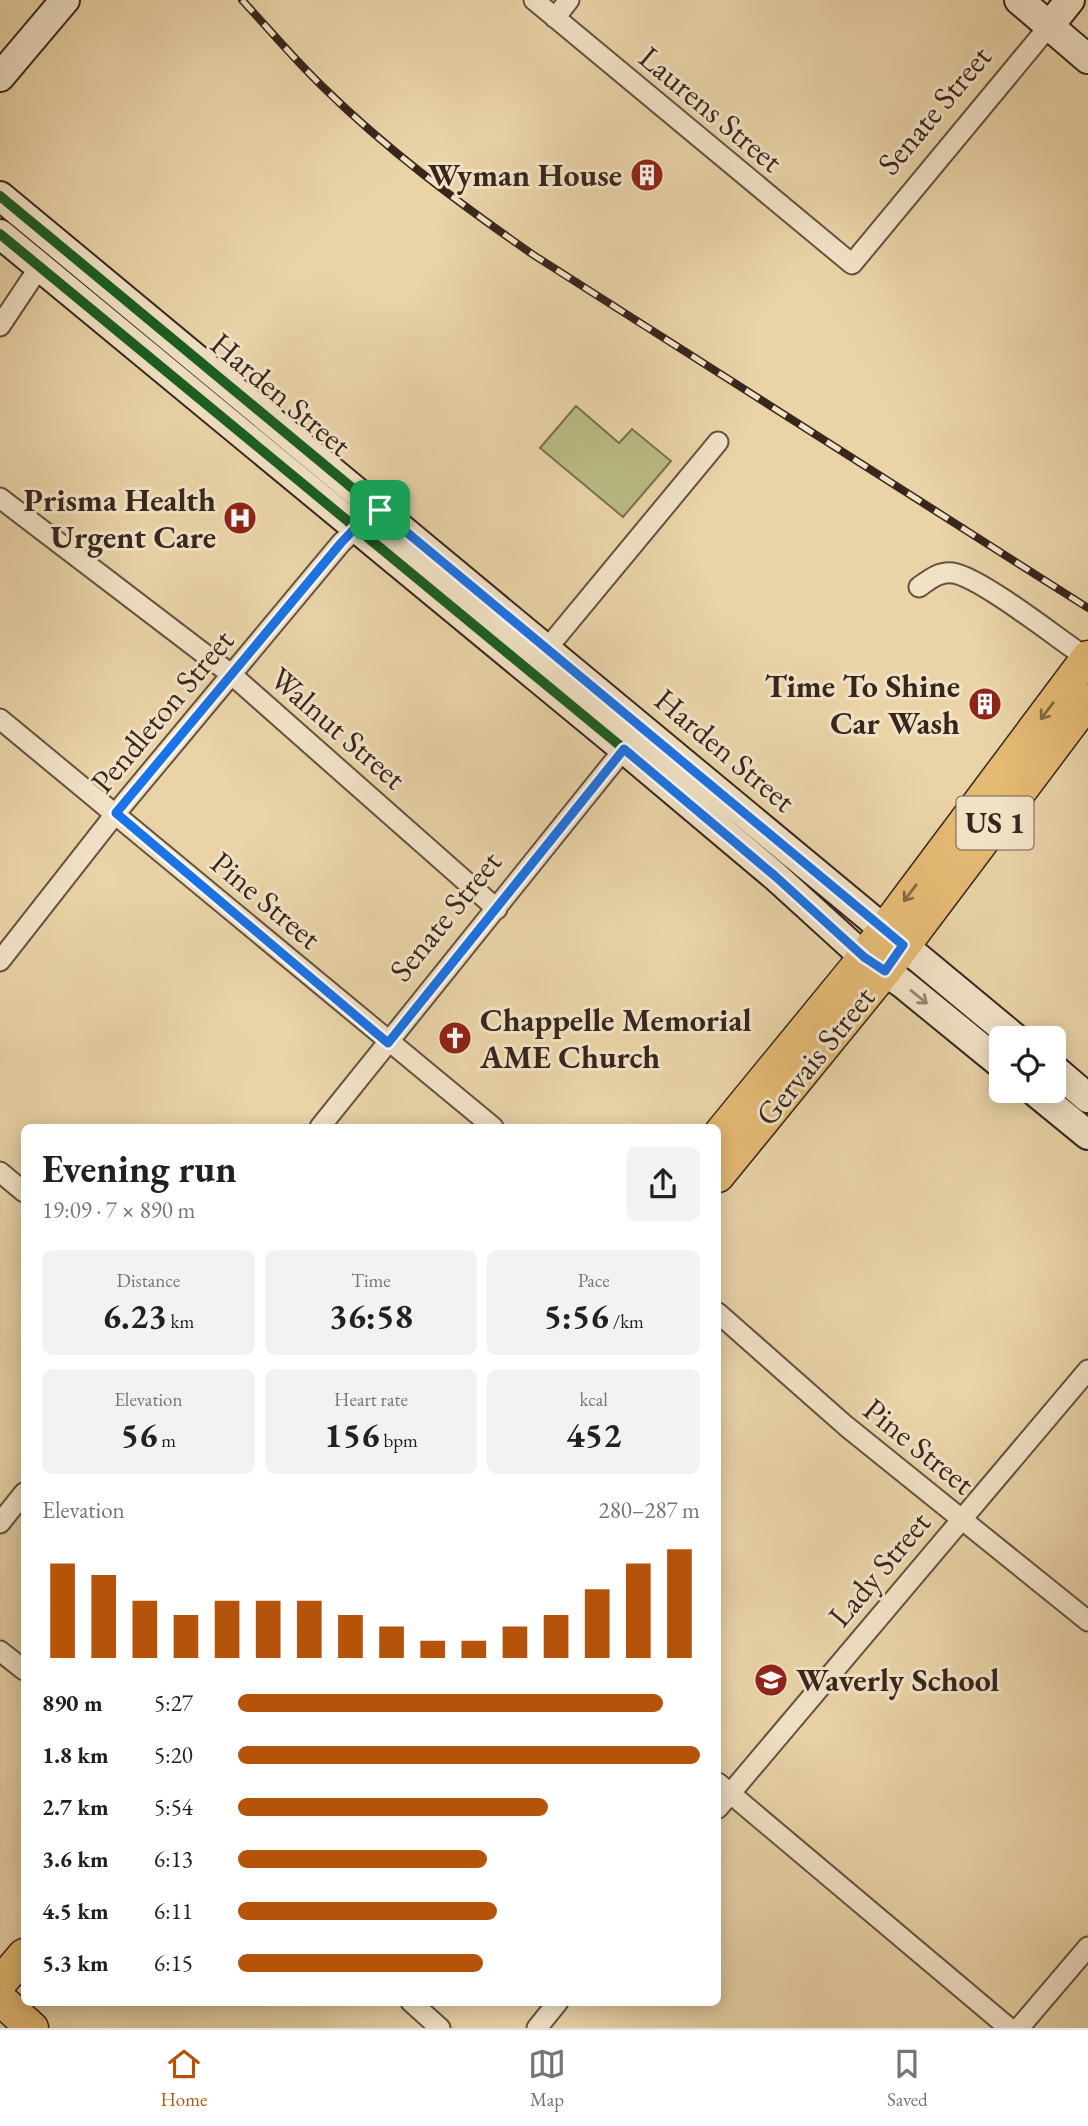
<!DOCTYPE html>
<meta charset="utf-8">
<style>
:root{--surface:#fff;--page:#f2f2f2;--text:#202124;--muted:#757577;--line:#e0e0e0;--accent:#b45309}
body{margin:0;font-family:"EB Garamond",serif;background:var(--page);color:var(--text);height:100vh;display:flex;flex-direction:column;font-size:26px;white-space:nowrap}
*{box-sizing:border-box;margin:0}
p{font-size:23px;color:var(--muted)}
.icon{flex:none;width:38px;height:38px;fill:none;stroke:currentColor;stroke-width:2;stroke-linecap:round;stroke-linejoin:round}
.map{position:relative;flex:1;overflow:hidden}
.drawer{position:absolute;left:21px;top:1124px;width:700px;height:882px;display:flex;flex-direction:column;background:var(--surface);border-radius:10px;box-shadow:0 4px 18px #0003}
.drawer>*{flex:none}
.buttons{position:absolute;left:989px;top:1026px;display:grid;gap:14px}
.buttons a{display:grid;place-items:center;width:77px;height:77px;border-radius:10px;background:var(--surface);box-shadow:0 4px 18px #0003;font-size:35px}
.pin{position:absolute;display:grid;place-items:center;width:60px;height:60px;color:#fff;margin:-30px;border-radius:14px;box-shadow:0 4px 10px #0006}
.round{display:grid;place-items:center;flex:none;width:74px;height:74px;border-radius:10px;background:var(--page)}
.summary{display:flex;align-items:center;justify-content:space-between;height:119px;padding:0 21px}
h1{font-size:38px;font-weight:700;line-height:52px}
.stats{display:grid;grid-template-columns:repeat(3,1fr);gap:10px;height:119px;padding:7px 21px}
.stats div{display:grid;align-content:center;border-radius:10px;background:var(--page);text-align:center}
.stats b{font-size:35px;font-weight:700}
.stats small{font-size:19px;font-weight:400}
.stats p{font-size:19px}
.chart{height:196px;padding:14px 21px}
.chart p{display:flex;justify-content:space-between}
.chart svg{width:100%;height:126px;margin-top:7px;stroke:var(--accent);stroke-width:6}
ul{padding:0 21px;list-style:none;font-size:23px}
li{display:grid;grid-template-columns:112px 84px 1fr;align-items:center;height:52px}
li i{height:18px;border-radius:9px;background:var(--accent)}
.dock{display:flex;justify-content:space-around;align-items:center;height:98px;border-top:2px solid var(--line);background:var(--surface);font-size:19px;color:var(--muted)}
.dock a{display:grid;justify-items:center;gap:4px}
.dock .on{color:var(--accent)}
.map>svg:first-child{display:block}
.green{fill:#babb84;stroke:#797050;stroke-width:2}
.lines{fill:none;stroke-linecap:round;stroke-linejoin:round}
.street-casing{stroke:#645140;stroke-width:23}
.secondary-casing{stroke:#38261d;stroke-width:32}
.primary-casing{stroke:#38261d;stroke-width:35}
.street{stroke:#f1e2c6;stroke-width:19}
.secondary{stroke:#f1e2c6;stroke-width:28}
.primary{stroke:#e4ba74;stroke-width:32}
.rail-casing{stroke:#38261d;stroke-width:8}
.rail{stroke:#f1e2c6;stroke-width:5;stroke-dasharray:16;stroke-linecap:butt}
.cycleway-casing{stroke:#f1e2c6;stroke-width:15}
.cycleway{stroke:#1b5e20;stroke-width:10}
.oneway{stroke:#856944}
.oneway2{stroke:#948472}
.route-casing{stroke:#fff;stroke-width:14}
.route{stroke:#1a73e8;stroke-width:9}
.labels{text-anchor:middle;stroke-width:6;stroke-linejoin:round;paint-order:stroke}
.shield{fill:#f1e2c6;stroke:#705e50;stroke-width:2}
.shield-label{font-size:30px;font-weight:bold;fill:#38261d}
.street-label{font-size:32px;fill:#38261d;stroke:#f1e2c6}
.poi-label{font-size:32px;font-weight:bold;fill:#38261d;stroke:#f1e2c6;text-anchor:end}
</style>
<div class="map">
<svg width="1088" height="2028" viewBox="0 0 1088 2028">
<rect width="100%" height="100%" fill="#e9d3a7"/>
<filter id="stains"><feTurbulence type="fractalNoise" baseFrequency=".00286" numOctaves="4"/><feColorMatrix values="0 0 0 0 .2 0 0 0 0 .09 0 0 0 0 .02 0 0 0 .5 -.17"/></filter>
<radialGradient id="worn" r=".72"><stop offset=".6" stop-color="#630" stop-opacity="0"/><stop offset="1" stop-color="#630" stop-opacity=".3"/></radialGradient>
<!-- green -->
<path class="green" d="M576,406L619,443L632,429L671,461L623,517L540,448Z"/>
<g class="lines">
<defs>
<path id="street" d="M534,0L852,264L1050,25
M555,18L569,0
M0,326L40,266
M0,498L232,675L497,909
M919,587C929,580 939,571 953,573C982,578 1058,639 1087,658
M540,657L718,442
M0,719L493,1127
M0,961L116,813L341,543L365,520
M320,1127L624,749
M0,1172L24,1192
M718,1313L846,1426L1088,1621
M0,1523L24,1493
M0,1651L24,1670
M718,1783L1009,2028
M718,1808L1088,1370
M411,2002L440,2028
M537,2028L558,2002
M1019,2028L1088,1947"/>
<path id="secondary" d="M1019,0L1088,59
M1050,25L1070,0
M0,77L65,0
M0,196L1015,1038
M0,234L624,749L775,876L864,957L903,984L1001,1064
M1054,1069L1088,1098
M1033,1090L1088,1135"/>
<path id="primary" d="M718,1136L854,970L1088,657
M718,1176L885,971L1088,701
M0,1983L24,1955
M0,1999L32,2028"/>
</defs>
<!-- street casing -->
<use href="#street" class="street-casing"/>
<!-- secondary casing -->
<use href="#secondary" class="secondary-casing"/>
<!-- primary casing -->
<use href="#primary" class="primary-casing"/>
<!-- street -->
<use href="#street" class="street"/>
<!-- secondary -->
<use href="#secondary" class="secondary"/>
<!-- primary -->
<use href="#primary" class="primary"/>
<defs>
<path id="rail" d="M242,0C269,29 294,59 322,86C387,150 460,204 535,256L1088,608"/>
</defs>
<!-- rail casing -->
<use href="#rail" class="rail-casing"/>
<!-- rail -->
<use href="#rail" class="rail"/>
<defs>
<path id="cycleway" d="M0,196L883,928
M0,234L624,749L775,876L864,957"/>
</defs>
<!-- cycleway casing -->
<use href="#cycleway" class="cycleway-casing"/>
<!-- cycleway -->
<use href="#cycleway" class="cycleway"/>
</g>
<!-- one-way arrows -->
<defs><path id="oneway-shaft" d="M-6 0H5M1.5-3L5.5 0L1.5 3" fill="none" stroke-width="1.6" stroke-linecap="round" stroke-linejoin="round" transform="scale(1.75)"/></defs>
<g class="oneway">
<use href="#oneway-shaft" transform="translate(1047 711) rotate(127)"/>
<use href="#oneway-shaft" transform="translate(910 893) rotate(127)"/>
</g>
<use class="oneway2" href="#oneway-shaft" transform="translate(919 997) rotate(39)"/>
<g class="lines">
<defs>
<path id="route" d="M380,510L903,945L885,971L864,957L775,876L624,749L388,1043L116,813L341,543L356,527Z"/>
</defs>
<!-- route casing -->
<use href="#route" class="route-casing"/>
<!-- route -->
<use href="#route" class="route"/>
</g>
<!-- icons -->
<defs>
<symbol id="building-disc" viewBox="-11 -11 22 22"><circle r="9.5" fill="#8f2418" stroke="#f1e2c6"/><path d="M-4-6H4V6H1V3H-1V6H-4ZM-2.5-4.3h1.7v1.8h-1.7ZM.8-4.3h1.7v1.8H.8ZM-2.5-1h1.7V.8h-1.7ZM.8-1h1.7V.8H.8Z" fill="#fff"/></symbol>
<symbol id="hospital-disc" viewBox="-11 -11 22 22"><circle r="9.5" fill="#8f2418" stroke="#f1e2c6"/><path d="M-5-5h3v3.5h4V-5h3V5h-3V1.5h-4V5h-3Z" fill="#fff"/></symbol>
<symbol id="church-disc" viewBox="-11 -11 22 22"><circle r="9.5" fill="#8f2418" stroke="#f1e2c6"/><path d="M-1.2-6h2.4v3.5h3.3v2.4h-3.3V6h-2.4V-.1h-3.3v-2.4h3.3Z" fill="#fff"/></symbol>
<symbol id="school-disc" viewBox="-11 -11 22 22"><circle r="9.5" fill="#8f2418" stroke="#f1e2c6"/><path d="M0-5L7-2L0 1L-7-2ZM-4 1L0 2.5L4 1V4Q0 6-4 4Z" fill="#fff"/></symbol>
</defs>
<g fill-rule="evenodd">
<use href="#building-disc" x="628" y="156" width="38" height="38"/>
<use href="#hospital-disc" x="221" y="499" width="38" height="38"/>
<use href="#building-disc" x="966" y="685" width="38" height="38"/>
<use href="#church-disc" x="436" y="1019" width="38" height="38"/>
<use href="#school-disc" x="752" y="1661" width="38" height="38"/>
</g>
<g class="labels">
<!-- shield labels -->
<rect class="shield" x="956.5" y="796.5" width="77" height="53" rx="5"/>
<g class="shield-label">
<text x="995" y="833">US 1</text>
</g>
<!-- street labels -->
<g class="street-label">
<text transform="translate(711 109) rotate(40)" y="11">Laurens Street</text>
<text transform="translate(934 110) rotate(-50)" y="11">Senate Street</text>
<text transform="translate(281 394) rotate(40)" y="11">Harden Street</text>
<text transform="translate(162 711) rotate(-50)" y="11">Pendleton Street</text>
<text transform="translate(338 728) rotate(41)" y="11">Walnut Street</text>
<text transform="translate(725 750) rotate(40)" y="11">Harden Street</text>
<text transform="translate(266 900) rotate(40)" y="11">Pine Street</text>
<text transform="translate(445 916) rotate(-51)" y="11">Senate Street</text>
<text transform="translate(815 1056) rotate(-51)" y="11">Gervais Street</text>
<text transform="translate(919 1446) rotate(39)" y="11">Pine Street</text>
<text transform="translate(879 1569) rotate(-50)" y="11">Lady Street</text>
</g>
<!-- poi labels -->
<g class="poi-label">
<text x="622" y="186">Wyman House</text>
<text x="216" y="511">Prisma Health<tspan x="216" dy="37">Urgent Care</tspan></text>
<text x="960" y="697">Time To Shine<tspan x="960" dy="37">Car Wash</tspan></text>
<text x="480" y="1031" text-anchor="start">Chappelle Memorial<tspan x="480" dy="37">AME Church</tspan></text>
<text x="796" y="1691" text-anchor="start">Waverly School</text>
</g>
</g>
<rect width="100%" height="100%" filter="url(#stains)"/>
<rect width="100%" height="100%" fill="url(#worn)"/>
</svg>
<div class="buttons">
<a><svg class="icon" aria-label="locate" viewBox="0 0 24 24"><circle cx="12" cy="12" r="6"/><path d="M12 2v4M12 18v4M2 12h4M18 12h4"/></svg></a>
</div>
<div class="pin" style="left:380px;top:510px;background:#1e9e55"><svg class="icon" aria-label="arrive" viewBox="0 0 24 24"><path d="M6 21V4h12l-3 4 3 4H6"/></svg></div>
<section class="drawer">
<div class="summary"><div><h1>Evening run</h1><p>19:09 · 7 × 890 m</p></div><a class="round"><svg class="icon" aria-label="share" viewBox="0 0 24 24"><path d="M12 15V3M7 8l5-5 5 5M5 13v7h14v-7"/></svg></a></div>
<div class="stats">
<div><p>Distance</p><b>6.23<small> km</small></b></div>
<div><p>Time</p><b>36:58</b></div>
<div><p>Pace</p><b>5:56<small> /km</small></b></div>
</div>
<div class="stats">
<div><p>Elevation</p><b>56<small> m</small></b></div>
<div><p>Heart rate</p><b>156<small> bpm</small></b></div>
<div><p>kcal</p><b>452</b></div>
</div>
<div class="chart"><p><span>Elevation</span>280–287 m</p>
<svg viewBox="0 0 160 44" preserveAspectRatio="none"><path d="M5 44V11M15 44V15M25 44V24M35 44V29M45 44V24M55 44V24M65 44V24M75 44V29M85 44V33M95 44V38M105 44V38M115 44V33M125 44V29M135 44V20M145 44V11M155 44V6"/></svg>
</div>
<ul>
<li><b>890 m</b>5:27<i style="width:92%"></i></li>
<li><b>1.8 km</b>5:20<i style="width:100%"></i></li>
<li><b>2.7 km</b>5:54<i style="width:67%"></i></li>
<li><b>3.6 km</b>6:13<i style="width:54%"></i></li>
<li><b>4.5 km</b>6:11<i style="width:56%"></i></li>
<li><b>5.3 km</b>6:15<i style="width:53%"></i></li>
</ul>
</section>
</div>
<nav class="dock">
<a class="on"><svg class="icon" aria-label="home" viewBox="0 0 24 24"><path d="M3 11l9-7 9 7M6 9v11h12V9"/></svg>Home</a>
<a><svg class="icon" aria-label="map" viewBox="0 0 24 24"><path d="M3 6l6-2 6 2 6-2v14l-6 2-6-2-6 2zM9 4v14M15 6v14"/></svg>Map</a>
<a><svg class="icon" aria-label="saved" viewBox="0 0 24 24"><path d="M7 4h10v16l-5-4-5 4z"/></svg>Saved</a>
</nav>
